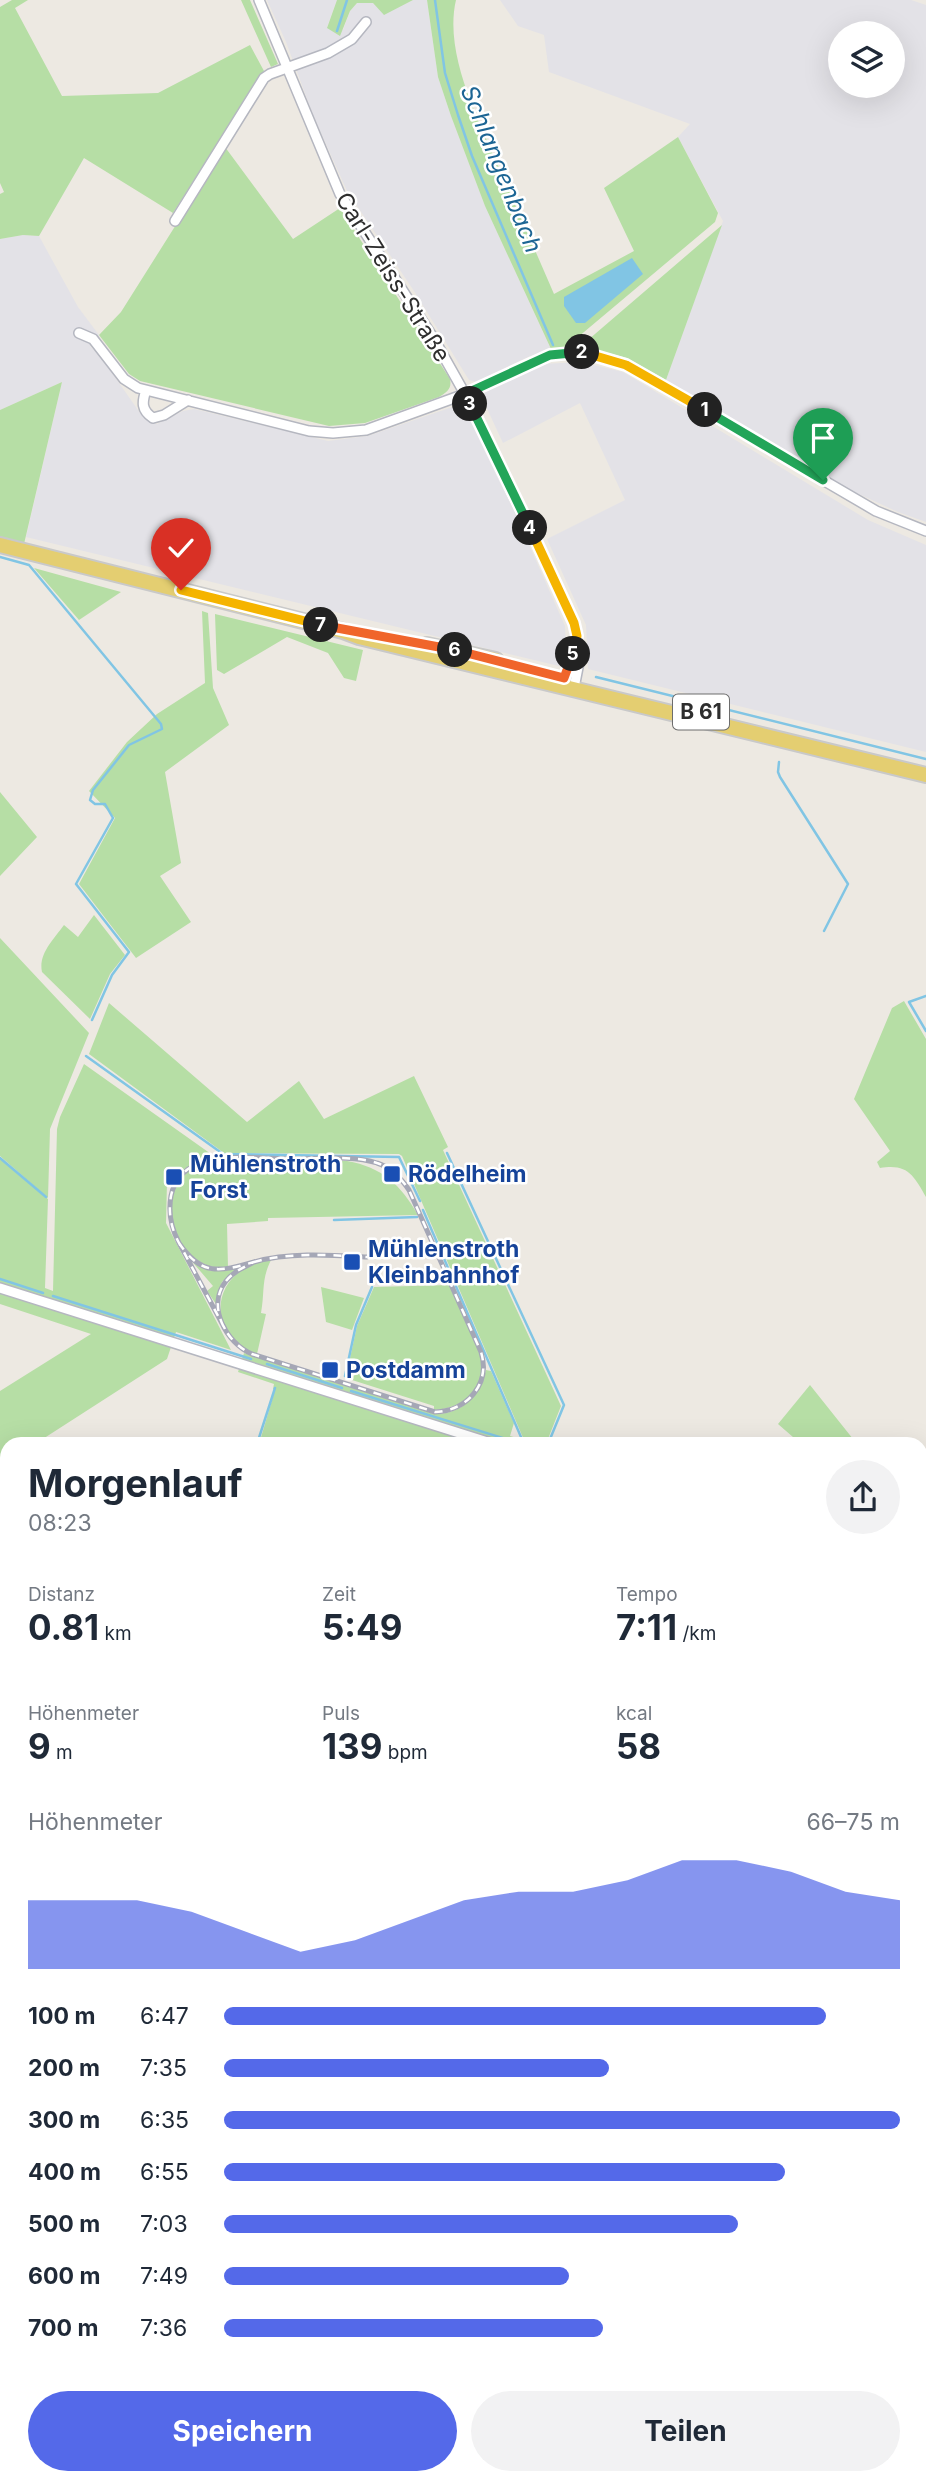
<!DOCTYPE html>
<html lang="de">
<meta charset="utf-8">
<style>
:root{--surface:#fff;--page:#f2f2f3;--text:#1f2937;--muted:#747a83;--accent:#5469e9}
body{margin:0;font-family:Inter,sans-serif;background:var(--page);color:var(--text);height:100vh;display:flex;flex-direction:column;font-size:26px;white-space:nowrap}
*{box-sizing:border-box;margin:0}
p{font-size:23px;color:var(--muted)}
.icon{flex:none;width:38px;height:38px;fill:none;stroke:currentColor;stroke-width:2;stroke-linecap:round;stroke-linejoin:round}
.map{position:relative;flex:1;overflow:hidden}
.details{position:absolute;left:0px;top:1437px;width:928px;height:1048px;display:flex;flex-direction:column;background:var(--surface);border-radius:21px 21px 0 0;box-shadow:0 7px 28px #0002}
.details>*{flex:none}
.tools{position:absolute;left:828px;top:21px;display:grid;gap:14px}
.tools a{display:grid;place-items:center;width:77px;height:77px;border-radius:50%;background:var(--surface);box-shadow:0 7px 28px #0002;font-size:35px}
.pin{position:absolute;display:grid;place-items:center;width:60px;height:60px;color:#fff;margin:-72px -30px;border-radius:50% 50% 50% 0;rotate:-45deg;box-shadow:0 0 7px #0007}
.pin .icon{rotate:45deg}
.km{position:absolute;width:35px;height:35px;margin:-18px;border-radius:50%;background:#222;color:#fff;font-size:19px;line-height:35px;text-align:center}
.round{display:grid;place-items:center;flex:none;width:74px;height:74px;border-radius:37px;background:var(--page)}
.headline{display:flex;align-items:center;justify-content:space-between;height:119px;padding:0 28px}
h1{font-size:38px;font-weight:700;line-height:52px}
.stats{display:grid;grid-template-columns:repeat(3,1fr);gap:10px;height:119px;padding:7px 28px}
.stats div{display:grid;align-content:center}
.stats b{font-size:35px;font-weight:700}
.stats small{font-size:19px;font-weight:400}
.stats p{font-size:19px}
.chart{height:196px;padding:14px 28px}
.chart p{display:flex;justify-content:space-between}
.chart svg{width:100%;height:126px;margin-top:7px;fill:var(--accent);opacity:.7}
.primary-button{display:flex;gap:14px;margin-top:auto;padding:14px 28px}
.primary-button a{flex:1;height:80px;border-radius:42px;background:var(--accent);color:#fff;font-size:28px;font-weight:700;line-height:80px;text-align:center}
.primary-button a+a{background:var(--page);color:var(--text)}
ul{padding:0 28px;list-style:none;font-size:23px}
li{display:grid;grid-template-columns:112px 84px 1fr;align-items:center;height:52px}
li i{height:18px;border-radius:9px;background:var(--accent)}
.map>svg:first-child{display:block}
.industrial{fill:#e3e2e7;fill-rule:evenodd}
.green{fill:#b6dea5}
.water{fill:#81c5e4}
.lines{fill:none;stroke-linecap:round;stroke-linejoin:round}
.stream{stroke:#81c5e4;stroke-width:2.5}
.minor-casing{stroke:#b5b7c0;stroke-width:12}
.primary-casing{stroke:#c9c9c9;stroke-width:18}
.minor{stroke:#fff;stroke-width:9}
.primary{stroke:#e4ce71;stroke-width:14}
.rail-casing{stroke:#a5a7b6;stroke-width:5}
.rail{stroke:#fff;stroke-width:2.5;stroke-dasharray:8;stroke-linecap:butt}
.split-1-casing{stroke:#fff;stroke-width:14}
.split-2-casing{stroke:#fff;stroke-width:14}
.split-3-casing{stroke:#fff;stroke-width:14}
.split-4-casing{stroke:#fff;stroke-width:14}
.split-5-casing{stroke:#fff;stroke-width:14}
.split-6-casing{stroke:#fff;stroke-width:14}
.split-7-casing{stroke:#fff;stroke-width:14}
.split-8-casing{stroke:#fff;stroke-width:14}
.split-1{stroke:#22a559;stroke-width:9}
.split-2{stroke:#f5b400;stroke-width:9}
.split-3{stroke:#22a559;stroke-width:9}
.split-4{stroke:#22a559;stroke-width:9}
.split-5{stroke:#f5b400;stroke-width:9}
.split-6{stroke:#f0652b;stroke-width:9}
.split-7{stroke:#f0652b;stroke-width:9}
.split-8{stroke:#f5b400;stroke-width:9}
.transit-dot{fill:#1a4fb4;stroke:#fff;stroke-width:2.5}
.labels{text-anchor:middle;stroke-width:5;stroke-linejoin:round;paint-order:stroke}
.shield{fill:#fff;stroke:#6d6d6d;stroke-width:2}
.shield-label{font-size:21px;font-weight:bold;fill:#2e2e2e}
.street-label{font-size:23px;fill:#2e2e2e;stroke:#fff}
.transit-label{font-size:23px;font-weight:bold;fill:#164399;stroke:#fff;text-anchor:start}
.water-label{font-size:24px;font-style:italic;fill:#1c6594;stroke:#fff}
</style>
<div class="map">
<svg width="926" height="2484" viewBox="0 0 926 2484">
<rect width="100%" height="100%" fill="#ede9e2"/>
<!-- industrial -->
<path class="industrial" d="M267,0H337L327,27L343,30L350,11L357,3H373L384,14L413,0H427L438,77L451,116L485,206L551,349L528,357L477,382L469,380L414,291L347,191L313,115L286,42Z
M500,0H911L926,5V522L898,512L848,489L666,380L723,221L678,137L690,124L549,72L544,35L518,26ZM840,33H892V86H840Z
M23,235L39,236L78,307L99,335L90,346L101,357L140,413L148,421L157,424L183,411L194,409L328,441L368,436L458,405L465,408L499,477L565,626L566,646L559,666L26,537L62,382L0,410V239Z
M581,362L623,372L868,520L926,545V752L588,669L586,625L547,539L625,500L580,403L503,443L483,400L485,392L542,364Z"/>
<!-- green -->
<path class="green" d="M12,0H28L15,8L62,96L158,93L250,45L264,71L173,213L84,158L39,236L23,235L0,239V194L4,192L0,183V7Z
M241,0H250L278,64L271,67Z
M337,0H413L384,15L373,3H357L350,11L340,36L327,28Z
M427,0H456C443,55 481,125 502,175C520,215 537,255 554,294L634,251L604,188L678,137L718,213L715,222L565,348L551,349L485,206L451,116L438,77Z
M225,147L293,239L340,208L450,379C452,389 447,392 439,397L365,423L329,426L140,381L129,374L99,335L121,312Z
M722,225L666,380L627,358L589,348L588,340Z
M62,382L24,544L0,538V410Z
M34,568L121,592L79,620Z
M202,611L208,613L213,688L229,725L165,772L181,863L160,876L191,922L136,958L79,884L115,818L89,791L127,742L157,714L205,683Z
M215,614L363,650L356,681L344,678L328,653L287,637L224,674L217,670Z
M0,792L37,837L0,876Z
M94,915L125,955L110,974L90,1019L42,972C38,954 54,939 64,925L78,937Z
M0,938L89,1033L50,1129L48,1198L0,1156Z
M904,1001L926,1039V1197C914,1176 908,1163 880,1168L877,1162L890,1151L854,1099L892,1008Z
M109,1003L247,1122L299,1081L324,1119L414,1076L448,1147L443,1150L561,1406L546,1444H259L275,1390L273,1389L274,1384L238,1372L244,1353L434,1414C463,1414 479,1396 486,1370L491,1371L514,1423L510,1436L524,1440L402,1156L399,1154L224,1153L89,1054Z
M84,1064L211,1154V1157L192,1164L180,1172L173,1170L171,1181L167,1182L166,1223L231,1350L176,1332L167,1359L35,1444H7V1721L0,1726V1391L91,1334L0,1304V1159L48,1199L45,1288L53,1291L57,1129L60,1117Z
M212,1161H347C382,1167 401,1185 418,1215L268,1218V1221L227,1224L228,1268C181,1274 149,1200 187,1171C194,1165 204,1163 212,1161Z
M189,1258L211,1271L237,1269L222,1282L216,1304L207,1291L213,1286Z
M271,1260C261,1280 265,1291 261,1313L266,1314L257,1354C202,1336 211,1266 271,1260Z
M450,1285C458,1305 482,1348 482,1367C483,1394 458,1409 434,1410V1406L352,1380L354,1374L347,1372L357,1326L374,1287Z
M321,1287L364,1298L352,1330L326,1322Z
M810,1385L857,1444H801L778,1424Z
M921,1509H926V1567L921,1565Z
M7,1732V1843L0,1838V1737Z
M0,1906L7,1912V2000L0,2001Z
M7,2009V2075L2,2079L0,2011Z
M921,2309L926,2320V2428L920,2415Z
M7,2403V2478H9L0,2482V2406Z
M336,2478H503L506,2484H340Z
M505,2478H590L580,2484H509Z
M709,2478H802L808,2484H713Z
M810,2478H885L890,2484H816Z"/>
<!-- water -->
<path class="water" d="M632,258L643,274L585,323H576L564,306V297Z"/>
<g class="lines">
<!-- stream -->
<path class="stream" d="M435,0L445,73L458,115L472,156L553,345
M337,31L347,0
M0,557L29,565L161,724L162,729L129,745L93,790L90,800L95,804H105L113,818L76,884L129,952L112,975L92,1020
M596,677L926,759
M779,762L778,772L780,777L848,884L824,931
M926,996L909,1002L926,1031
M86,1056L223,1154L399,1157L420,1201
M447,1153L564,1405L548,1444
M0,1158L46,1197
M423,1210L524,1444
M334,1220L417,1217
M0,1279L43,1293
M53,1296L251,1359
M267,1364L342,1388
M345,1376L356,1325L372,1287
M351,1391L522,1444
M257,1444L275,1388
M920,1569L926,1571
M920,1761L926,1763
M0,2261L7,2281
M330,2478L335,2484
M707,2478L711,2484
M806,2478L813,2484"/>
<defs>
<path id="minor" d="M259,0L340,194L434,339L465,394L574,623L580,657L574,688
M175,221L264,78L270,74L328,53L352,39L366,22
M79,333L93,339L124,379L138,388L309,431L333,433L366,430L465,394L550,355L580,351L626,365L876,511L926,531
M146,390C142,402 141,410 153,418L164,415L188,400
M562,686L576,641
M0,1288L494,1444
M920,1577L926,1579
M920,1664L926,1657
M0,1843L7,1848
M0,2006L7,2005
M0,2278L7,2298
M74,2478L76,2484
M700,2478L704,2484"/>
<path id="primary" d="M0,545L343,631L359,637L926,775
M427,645L496,660"/>
</defs>
<!-- minor casing -->
<use href="#minor" class="minor-casing"/>
<!-- primary casing -->
<use href="#primary" class="primary-casing"/>
<!-- minor -->
<use href="#minor" class="minor"/>
<!-- primary -->
<use href="#primary" class="primary"/>
<defs>
<path id="rail" d="M179,1243C201,1276 219,1272 254,1262C244,1267 233,1272 226,1281C206,1306 226,1343 252,1354L435,1412C467,1411 491,1384 481,1352L409,1190C401,1178 390,1167 377,1163C353,1155 317,1159 291,1159C253,1159 181,1145 171,1196C168,1213 171,1228 179,1243L225,1329
M254,1262C289,1252 331,1255 367,1257"/>
</defs>
<!-- rail casing -->
<use href="#rail" class="rail-casing"/>
<!-- rail -->
<use href="#rail" class="rail"/>
</g>
<g class="lines">
<defs>
<path id="split-1" d="M705,410L823,480"/>
<path id="split-2" d="M582,352L626,365L705,410"/>
<path id="split-3" d="M470,404L465,394L550,355L582,352"/>
<path id="split-4" d="M470,404L530,528"/>
<path id="split-5" d="M530,528L574,623L577,636L573,654"/>
<path id="split-6" d="M455,650L564,678L573,654"/>
<path id="split-7" d="M321,625L455,650"/>
<path id="split-8" d="M181,590L321,625"/>
</defs>
<!-- split-1 casing -->
<use href="#split-1" class="split-1-casing"/>
<!-- split-2 casing -->
<use href="#split-2" class="split-2-casing"/>
<!-- split-3 casing -->
<use href="#split-3" class="split-3-casing"/>
<!-- split-4 casing -->
<use href="#split-4" class="split-4-casing"/>
<!-- split-5 casing -->
<use href="#split-5" class="split-5-casing"/>
<!-- split-6 casing -->
<use href="#split-6" class="split-6-casing"/>
<!-- split-7 casing -->
<use href="#split-7" class="split-7-casing"/>
<!-- split-8 casing -->
<use href="#split-8" class="split-8-casing"/>
<!-- split-1 -->
<use href="#split-1" class="split-1"/>
<!-- split-2 -->
<use href="#split-2" class="split-2"/>
<!-- split-3 -->
<use href="#split-3" class="split-3"/>
<!-- split-4 -->
<use href="#split-4" class="split-4"/>
<!-- split-5 -->
<use href="#split-5" class="split-5"/>
<!-- split-6 -->
<use href="#split-6" class="split-6"/>
<!-- split-7 -->
<use href="#split-7" class="split-7"/>
<!-- split-8 -->
<use href="#split-8" class="split-8"/>
</g>
<!-- markers -->
<g class="transit-dot">
<rect x="383" y="1165" width="18" height="18" rx="3.5"/>
<rect x="165" y="1168" width="18" height="18" rx="3.5"/>
<rect x="343" y="1253" width="18" height="18" rx="3.5"/>
<rect x="321" y="1361" width="18" height="18" rx="3.5"/>
</g>
<g class="labels">
<!-- shield labels -->
<rect class="shield" x="673" y="694.5" width="56" height="35" rx="5"/>
<g class="shield-label">
<text x="701" y="719">B 61</text>
</g>
<!-- street labels -->
<g class="street-label">
<text transform="translate(393 277) rotate(58)" y="8">Carl-Zeiss-Straße</text>
</g>
<!-- transit labels -->
<g class="transit-label">
<text x="190" y="1172">Mühlenstroth<tspan x="190" dy="26">Forst</tspan></text>
<text x="408" y="1182">Rödelheim</text>
<text x="368" y="1257">Mühlenstroth<tspan x="368" dy="26">Kleinbahnhof</tspan></text>
<text x="346" y="1378">Postdamm</text>
</g>
<!-- water labels -->
<g class="water-label">
<text transform="translate(501 169) rotate(68)" y="8">Schlangenbach</text>
</g>
</g>
</svg>
<div class="tools">
<a><svg class="icon" aria-label="layers" viewBox="0 0 24 24"><path d="M12 4l9 5-9 5-9-5zM3 14l9 5 9-5"/></svg></a>
</div>
<div class="pin" style="left:823px;top:480px;background:#1e9e55"><svg class="icon" aria-label="arrive" viewBox="0 0 24 24"><path d="M6 21V4h12l-3 4 3 4H6"/></svg></div>
<div class="pin" style="left:181px;top:590px;background:#d93025"><svg class="icon" aria-label="check" viewBox="0 0 24 24"><path d="M5 12l5 5 9-10"/></svg></div>
<b class="km" style="left:705px;top:410px">1</b>
<b class="km" style="left:582px;top:352px">2</b>
<b class="km" style="left:470px;top:404px">3</b>
<b class="km" style="left:530px;top:528px">4</b>
<b class="km" style="left:573px;top:654px">5</b>
<b class="km" style="left:455px;top:650px">6</b>
<b class="km" style="left:321px;top:625px">7</b>
<section class="details">
<div class="headline"><div><h1>Morgenlauf</h1><p>08:23</p></div><a class="round"><svg class="icon" aria-label="share" viewBox="0 0 24 24"><path d="M12 15V3M7 8l5-5 5 5M5 13v7h14v-7"/></svg></a></div>
<div class="stats">
<div><p>Distanz</p><b>0.81<small> km</small></b></div>
<div><p>Zeit</p><b>5:49</b></div>
<div><p>Tempo</p><b>7:11<small> /km</small></b></div>
</div>
<div class="stats">
<div><p>Höhenmeter</p><b>9<small> m</small></b></div>
<div><p>Puls</p><b>139<small> bpm</small></b></div>
<div><p>kcal</p><b>58</b></div>
</div>
<div class="chart"><p><span>Höhenmeter</span>66–75 m</p>
<svg viewBox="0 0 160 44" preserveAspectRatio="none"><path d="M0 44V20L10 20L20 20L30 24L40 31L50 38L60 34L70 27L80 20L90 17L100 17L110 13L120 6L130 6L140 10L150 17L160 20V44z"/></svg>
</div>
<ul>
<li><b>100 m</b>6:47<i style="width:89%"></i></li>
<li><b>200 m</b>7:35<i style="width:57%"></i></li>
<li><b>300 m</b>6:35<i style="width:100%"></i></li>
<li><b>400 m</b>6:55<i style="width:83%"></i></li>
<li><b>500 m</b>7:03<i style="width:76%"></i></li>
<li><b>600 m</b>7:49<i style="width:51%"></i></li>
<li><b>700 m</b>7:36<i style="width:56%"></i></li>
</ul>
<div class="primary-button"><a>Speichern</a><a>Teilen</a></div>
</section>
</div>
